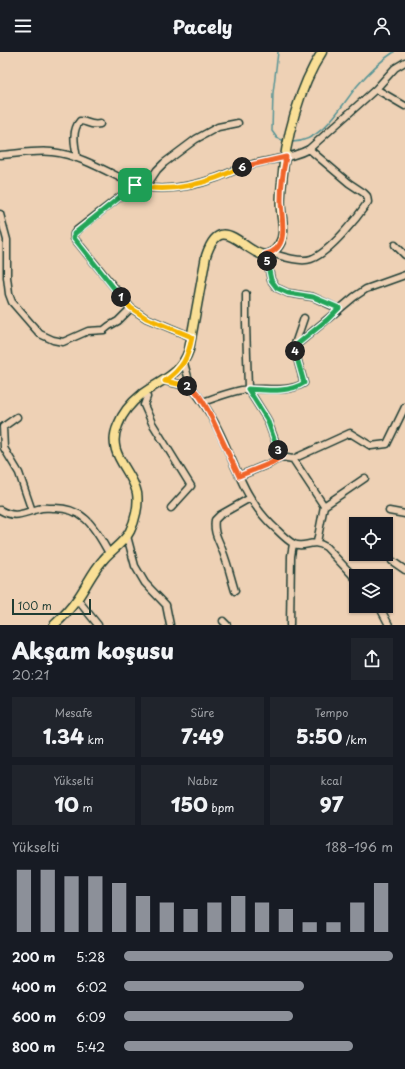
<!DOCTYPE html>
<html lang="tr">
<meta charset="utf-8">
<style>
:root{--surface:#171b24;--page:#20242c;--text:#f1f3f6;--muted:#9ea1a6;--accent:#8c9099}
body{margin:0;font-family:"Playpen Sans",sans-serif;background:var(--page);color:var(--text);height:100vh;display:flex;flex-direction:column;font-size:15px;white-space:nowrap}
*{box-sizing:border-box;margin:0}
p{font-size:13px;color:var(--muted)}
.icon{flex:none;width:22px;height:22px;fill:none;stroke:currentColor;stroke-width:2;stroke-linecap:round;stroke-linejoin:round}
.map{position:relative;height:573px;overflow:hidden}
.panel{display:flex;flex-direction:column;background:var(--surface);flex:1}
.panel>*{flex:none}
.fabs{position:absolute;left:349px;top:465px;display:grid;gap:8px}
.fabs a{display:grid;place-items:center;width:44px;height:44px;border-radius:0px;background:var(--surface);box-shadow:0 1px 3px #0004;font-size:20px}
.scale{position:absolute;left:12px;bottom:10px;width:79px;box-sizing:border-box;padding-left:4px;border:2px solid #1f3d34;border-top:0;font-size:11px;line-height:14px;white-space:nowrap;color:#1f3d34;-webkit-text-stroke:3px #eed1b5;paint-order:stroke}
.pin{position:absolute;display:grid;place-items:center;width:34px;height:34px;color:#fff;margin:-17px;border-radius:8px;box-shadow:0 2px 6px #0006}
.km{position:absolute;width:20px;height:20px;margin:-10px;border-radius:50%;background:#222;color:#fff;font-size:11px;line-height:20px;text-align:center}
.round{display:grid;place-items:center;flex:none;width:42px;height:42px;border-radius:0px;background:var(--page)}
.overview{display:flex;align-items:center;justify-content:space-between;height:68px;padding:0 12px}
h1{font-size:22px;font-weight:800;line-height:30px}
.metrics{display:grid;grid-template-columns:repeat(3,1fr);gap:6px;height:68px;padding:4px 12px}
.metrics div{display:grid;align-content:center;border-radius:0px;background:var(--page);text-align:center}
.metrics b{font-size:20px;font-weight:800}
.metrics small{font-size:11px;font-weight:400}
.metrics p{font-size:11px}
.chart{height:112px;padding:8px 12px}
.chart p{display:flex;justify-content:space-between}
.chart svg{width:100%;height:72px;margin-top:4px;stroke:var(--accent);stroke-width:6}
ul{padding:0 12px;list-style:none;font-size:13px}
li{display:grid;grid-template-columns:64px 48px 1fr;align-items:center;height:30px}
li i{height:10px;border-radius:5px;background:var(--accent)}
header{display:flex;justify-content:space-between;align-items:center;height:52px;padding:0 12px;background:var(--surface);font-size:18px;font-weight:800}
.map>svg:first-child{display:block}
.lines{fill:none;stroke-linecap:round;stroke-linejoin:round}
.stream{stroke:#579495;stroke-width:1.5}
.minor-casing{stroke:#1f3d34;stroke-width:9}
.major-casing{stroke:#1f3d34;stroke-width:11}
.minor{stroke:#eed1b5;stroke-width:6}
.major{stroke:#f9df96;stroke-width:8}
.split-1-casing{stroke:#fff;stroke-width:8}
.split-2-casing{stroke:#fff;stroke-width:8}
.split-3-casing{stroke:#fff;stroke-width:8}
.split-4-casing{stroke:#fff;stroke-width:8}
.split-5-casing{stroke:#fff;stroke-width:8}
.split-6-casing{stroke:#fff;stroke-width:8}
.split-7-casing{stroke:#fff;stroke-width:8}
.split-1{stroke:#22a559;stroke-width:5}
.split-2{stroke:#f5b400;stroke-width:5}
.split-3{stroke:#f0652b;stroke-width:5}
.split-4{stroke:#22a559;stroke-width:5}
.split-5{stroke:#22a559;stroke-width:5}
.split-6{stroke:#f0652b;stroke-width:5}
.split-7{stroke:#f5b400;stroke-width:5}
</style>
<header><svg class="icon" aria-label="menu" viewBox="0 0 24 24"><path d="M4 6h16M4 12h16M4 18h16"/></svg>Pacely<svg class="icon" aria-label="person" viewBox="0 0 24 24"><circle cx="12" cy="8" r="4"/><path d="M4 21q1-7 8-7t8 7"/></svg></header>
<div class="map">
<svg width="405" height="573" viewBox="0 0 405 573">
<rect width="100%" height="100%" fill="#eed1b5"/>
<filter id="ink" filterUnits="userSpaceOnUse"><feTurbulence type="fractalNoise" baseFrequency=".025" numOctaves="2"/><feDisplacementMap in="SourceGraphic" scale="8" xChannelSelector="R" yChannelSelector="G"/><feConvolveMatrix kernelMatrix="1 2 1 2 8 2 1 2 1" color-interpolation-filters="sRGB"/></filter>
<g filter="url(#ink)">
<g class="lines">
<!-- stream -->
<path class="stream" d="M278,0L273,41L272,79L277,86L285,89
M291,90C322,91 341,54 357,34C368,21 380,9 394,0"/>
<defs>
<path id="minor" d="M376,37L405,54
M0,103C16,102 37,98 52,100C81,103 109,121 135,133C161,140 191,135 216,126C228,122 238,116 250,113C269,107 291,107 309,97L376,37L395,16L405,10
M77,106C75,94 71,79 80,69C88,69 89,74 100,72
M135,133L77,178L74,182V186L131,256L146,266L192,285
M145,136L157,118L164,111L196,87L218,75L238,71
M0,162L7,188V225L9,242L12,250L32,273L40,282L53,288L63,290L88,279L104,278L109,274L118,269L131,256
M395,193L405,203
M271,201C281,204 300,211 311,207C329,201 357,166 368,150L367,144L364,141L349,131L309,97
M266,202L271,228L277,236L288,241L313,245L339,257
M246,242V271L248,337L267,367L281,405
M294,295L304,266
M165,329L191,335L184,311
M191,335C211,358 223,387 235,415C240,425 244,436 250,445C257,457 267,469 277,478C282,483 288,489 294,492C305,497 312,486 326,495L356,527
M145,340L147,345L144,353L152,371L191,434L171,456
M203,350C217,345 234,338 249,337C267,336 288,341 304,331L294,295L354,245L366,237L405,223
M17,365L3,375L4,396L19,421L32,459
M293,407L324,454
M239,424L271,411L281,405L293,407L350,381L371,394L387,392L405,355
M0,458C16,467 22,461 38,457C43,455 48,456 53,456C85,455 95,477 109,501
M389,459L405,462
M127,484L135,514L145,531L166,553L170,573
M317,490L324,454L365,426
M392,509L405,518
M235,539C231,526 228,513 223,500C219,488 213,481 215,468L220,463L250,446
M77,547L98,573
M379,554L389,573
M223,569L227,573
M290,573L291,504L293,492"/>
<path id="major" d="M54,573C63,565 71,556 78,546C87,533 93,519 103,508C111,498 124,491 130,479C135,469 139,453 137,441C132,417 105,402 118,373C122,362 132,350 142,342C162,327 180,324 189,298L206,204C225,145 256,230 279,193C286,182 282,170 281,158C280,149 281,139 282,130C285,89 299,35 322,0"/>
</defs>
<!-- minor casing -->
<use href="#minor" class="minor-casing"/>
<!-- major casing -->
<use href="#major" class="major-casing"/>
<!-- minor -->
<use href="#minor" class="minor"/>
<!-- major -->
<use href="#major" class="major"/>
</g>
</g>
<g class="lines" filter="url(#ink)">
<defs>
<path id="split-1" d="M121,245L74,186V182L135,133"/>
<path id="split-2" d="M121,245L131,256L146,266L192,285C188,306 183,316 165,329L187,334"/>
<path id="split-3" d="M187,334C197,336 204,352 209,360L239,424L271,411L281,405L278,398"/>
<path id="split-4" d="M278,398L267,367L248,337C266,338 289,341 304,331L295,299"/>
<path id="split-5" d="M267,209L271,228L277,236L288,241L313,245L339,256L327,268L294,295L295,299"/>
<path id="split-6" d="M242,115L286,105C283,119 281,134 281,148C281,167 291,196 266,202L267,209"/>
<path id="split-7" d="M135,133C161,140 191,135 216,126C225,123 233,119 242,115"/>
</defs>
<!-- split-1 casing -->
<use href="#split-1" class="split-1-casing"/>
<!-- split-2 casing -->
<use href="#split-2" class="split-2-casing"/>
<!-- split-3 casing -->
<use href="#split-3" class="split-3-casing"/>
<!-- split-4 casing -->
<use href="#split-4" class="split-4-casing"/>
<!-- split-5 casing -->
<use href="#split-5" class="split-5-casing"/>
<!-- split-6 casing -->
<use href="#split-6" class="split-6-casing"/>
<!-- split-7 casing -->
<use href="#split-7" class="split-7-casing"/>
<!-- split-1 -->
<use href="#split-1" class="split-1"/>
<!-- split-2 -->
<use href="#split-2" class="split-2"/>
<!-- split-3 -->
<use href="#split-3" class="split-3"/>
<!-- split-4 -->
<use href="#split-4" class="split-4"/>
<!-- split-5 -->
<use href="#split-5" class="split-5"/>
<!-- split-6 -->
<use href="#split-6" class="split-6"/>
<!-- split-7 -->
<use href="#split-7" class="split-7"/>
</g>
</svg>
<div class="fabs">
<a><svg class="icon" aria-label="locate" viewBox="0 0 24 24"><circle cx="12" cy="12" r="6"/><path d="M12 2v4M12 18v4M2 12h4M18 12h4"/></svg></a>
<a><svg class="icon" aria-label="layers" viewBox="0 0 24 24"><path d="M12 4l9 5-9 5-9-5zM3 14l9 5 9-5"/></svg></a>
</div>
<div class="scale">100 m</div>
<div class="pin" style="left:135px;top:133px;background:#1e9e55"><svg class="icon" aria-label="arrive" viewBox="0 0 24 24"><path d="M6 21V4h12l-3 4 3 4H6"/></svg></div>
<b class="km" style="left:121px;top:245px">1</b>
<b class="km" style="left:187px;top:334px">2</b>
<b class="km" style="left:278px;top:398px">3</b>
<b class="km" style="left:295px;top:299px">4</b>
<b class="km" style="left:267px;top:209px">5</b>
<b class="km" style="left:242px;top:115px">6</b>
</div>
<section class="panel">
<div class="overview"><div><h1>Akşam koşusu</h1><p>20:21</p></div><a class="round"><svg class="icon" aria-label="share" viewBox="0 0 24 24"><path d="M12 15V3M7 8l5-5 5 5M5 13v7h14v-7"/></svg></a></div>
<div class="metrics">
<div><p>Mesafe</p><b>1.34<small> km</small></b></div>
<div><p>Süre</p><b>7:49</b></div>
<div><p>Tempo</p><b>5:50<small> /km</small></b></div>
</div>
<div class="metrics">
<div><p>Yükselti</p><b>10<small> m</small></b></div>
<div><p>Nabız</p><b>150<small> bpm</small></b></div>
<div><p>kcal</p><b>97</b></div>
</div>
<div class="chart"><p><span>Yükselti</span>188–196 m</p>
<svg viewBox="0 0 160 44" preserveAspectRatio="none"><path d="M5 44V6M15 44V6M25 44V10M35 44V10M45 44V14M55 44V22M65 44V26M75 44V30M85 44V26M95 44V22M105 44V26M115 44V30M125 44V38M135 44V38M145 44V26M155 44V14"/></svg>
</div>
<ul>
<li><b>200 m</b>5:28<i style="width:100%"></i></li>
<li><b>400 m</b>6:02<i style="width:67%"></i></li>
<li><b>600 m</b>6:09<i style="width:63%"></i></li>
<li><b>800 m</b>5:42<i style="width:85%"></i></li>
</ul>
</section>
